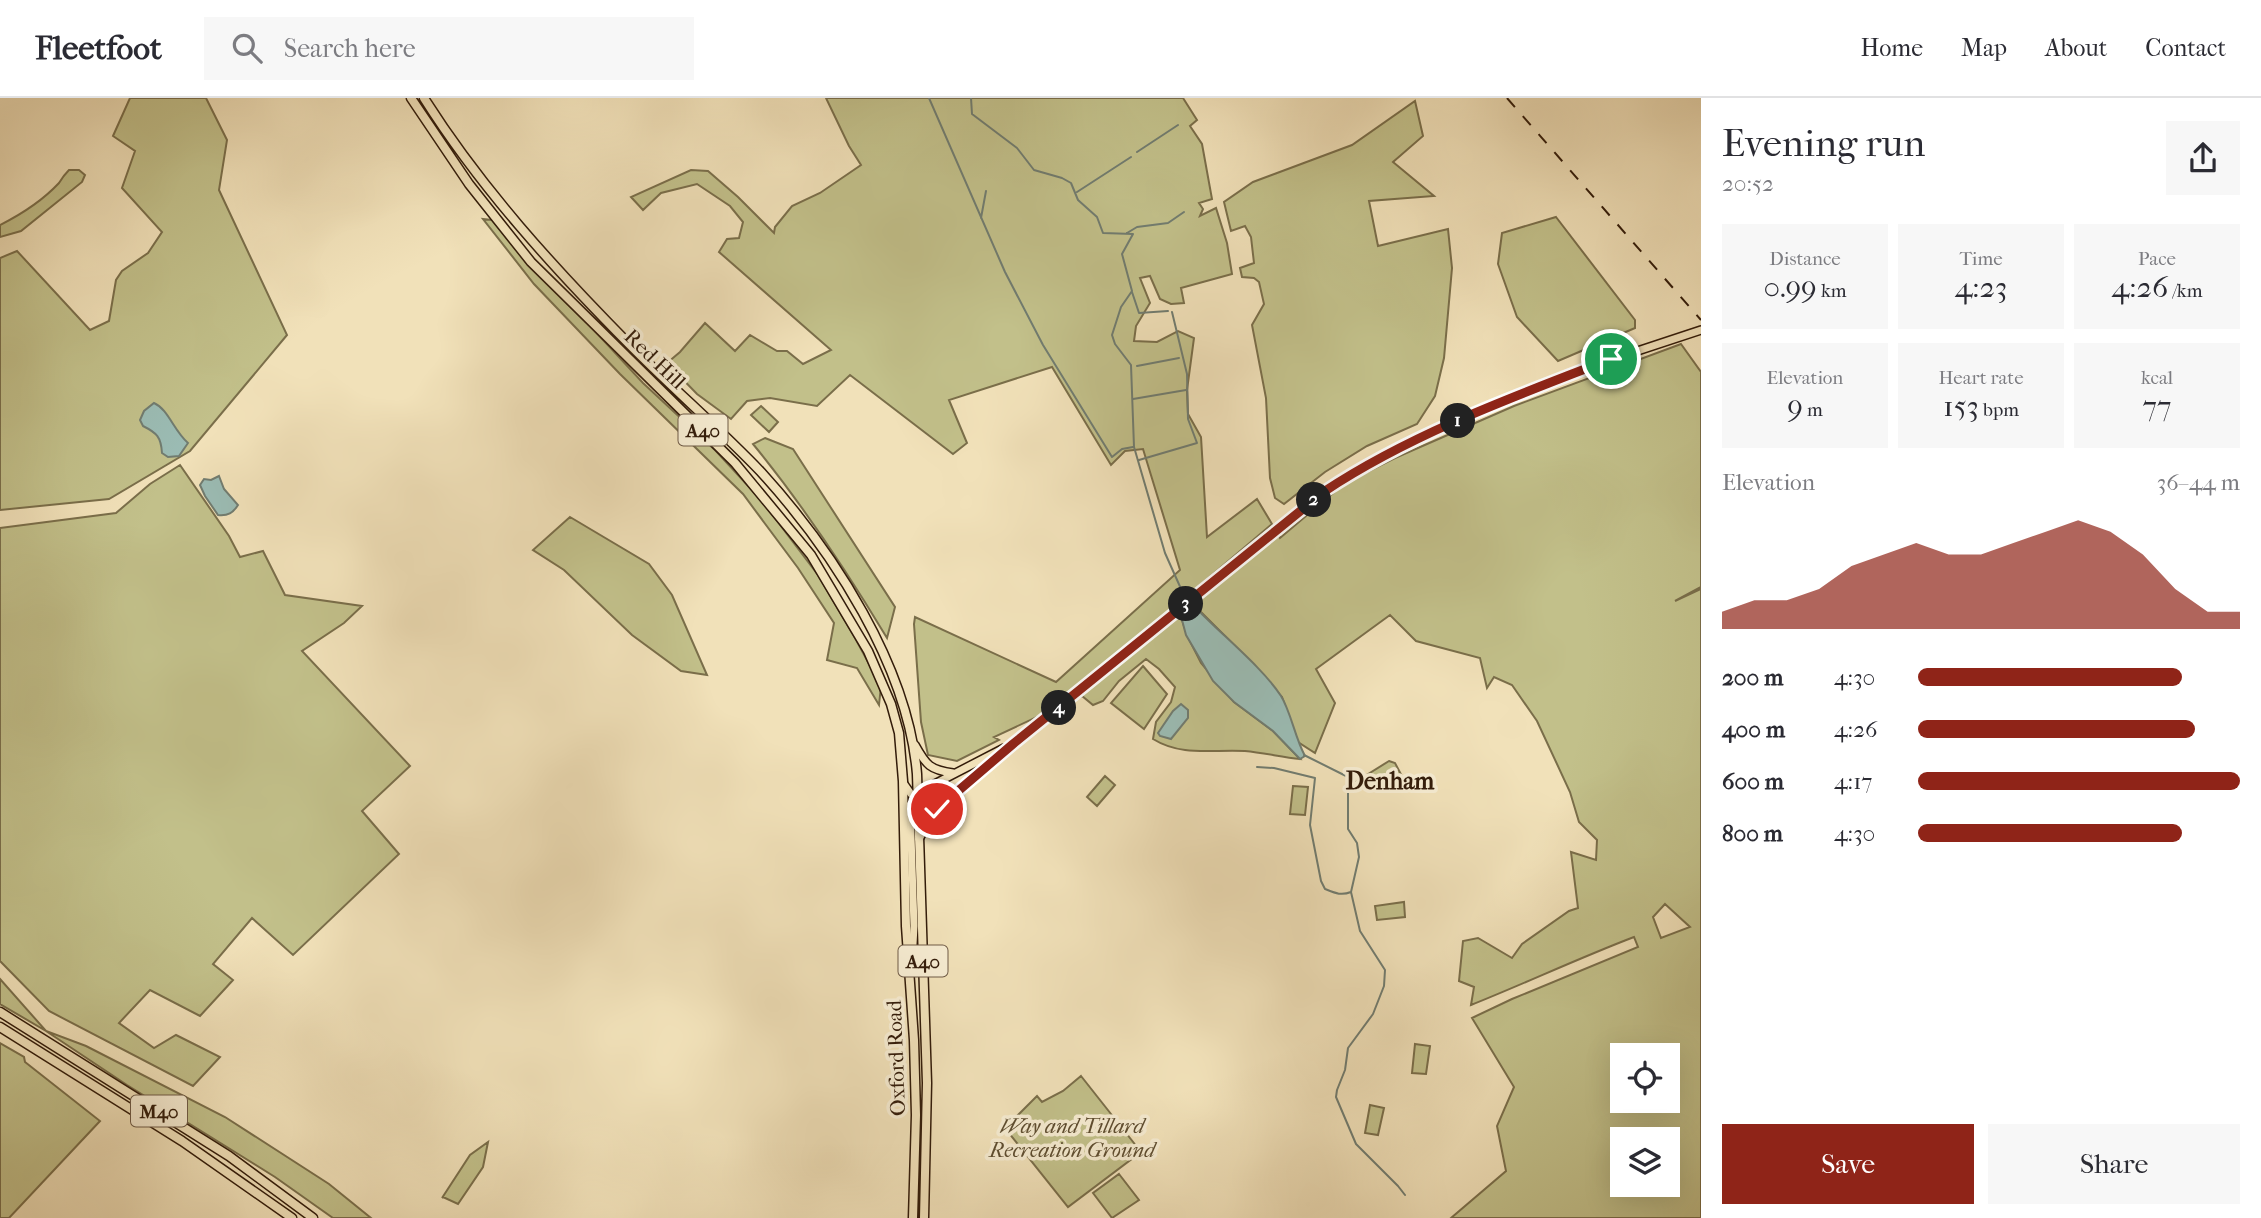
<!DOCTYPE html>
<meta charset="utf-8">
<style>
:root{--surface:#fff;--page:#f7f7f7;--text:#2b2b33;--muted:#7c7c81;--line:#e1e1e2;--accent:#8f2418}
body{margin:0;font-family:"IM FELL French Canon",serif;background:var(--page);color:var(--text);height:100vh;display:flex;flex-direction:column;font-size:26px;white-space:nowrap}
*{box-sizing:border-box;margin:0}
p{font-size:23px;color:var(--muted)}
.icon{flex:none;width:38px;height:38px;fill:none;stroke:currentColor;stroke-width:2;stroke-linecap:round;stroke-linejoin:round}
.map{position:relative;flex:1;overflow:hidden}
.details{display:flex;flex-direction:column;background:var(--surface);width:560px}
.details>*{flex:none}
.controls{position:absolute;left:1610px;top:945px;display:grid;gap:14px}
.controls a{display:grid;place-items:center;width:70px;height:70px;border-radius:0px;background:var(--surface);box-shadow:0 7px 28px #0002;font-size:35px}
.pin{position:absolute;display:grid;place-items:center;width:60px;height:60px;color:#fff;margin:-30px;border:4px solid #fff;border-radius:50%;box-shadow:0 2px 7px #0007}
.km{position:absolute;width:35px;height:35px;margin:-18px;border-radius:50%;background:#222;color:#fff;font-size:19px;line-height:35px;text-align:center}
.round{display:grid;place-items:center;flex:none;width:74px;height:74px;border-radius:0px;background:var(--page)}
.head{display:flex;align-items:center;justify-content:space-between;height:119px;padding:0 21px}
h1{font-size:38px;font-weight:600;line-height:52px}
.figures{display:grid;grid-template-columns:repeat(3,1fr);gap:10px;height:119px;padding:7px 21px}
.figures div{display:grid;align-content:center;border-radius:0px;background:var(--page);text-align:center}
.figures b{font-size:30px;font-weight:600}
.figures small{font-size:19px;font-weight:400}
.figures p{font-size:19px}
.chart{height:196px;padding:14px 21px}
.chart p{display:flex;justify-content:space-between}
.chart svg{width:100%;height:126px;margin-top:7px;fill:var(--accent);opacity:.7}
.action{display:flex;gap:14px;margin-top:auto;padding:14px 21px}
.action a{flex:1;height:80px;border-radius:0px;background:var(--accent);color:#fff;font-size:28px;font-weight:600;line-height:80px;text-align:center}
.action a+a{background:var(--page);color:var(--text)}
ul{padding:0 21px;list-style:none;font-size:23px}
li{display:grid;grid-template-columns:112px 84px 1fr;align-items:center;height:52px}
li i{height:18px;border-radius:9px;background:var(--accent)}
header{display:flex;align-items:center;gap:42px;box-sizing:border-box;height:98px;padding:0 35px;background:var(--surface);border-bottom:2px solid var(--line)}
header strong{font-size:33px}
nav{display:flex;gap:38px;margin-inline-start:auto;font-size:24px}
.search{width:490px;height:63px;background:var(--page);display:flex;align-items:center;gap:18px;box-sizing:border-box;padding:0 24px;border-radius:0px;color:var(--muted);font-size:26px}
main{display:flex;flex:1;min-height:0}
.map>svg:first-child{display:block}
.green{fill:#c2c08a;stroke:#7a6e4a;stroke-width:2;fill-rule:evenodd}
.water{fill:#9bbcb4;stroke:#717c70;stroke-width:2}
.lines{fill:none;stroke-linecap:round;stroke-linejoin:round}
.stream{stroke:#717c70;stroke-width:2}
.primary-casing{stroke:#331c0a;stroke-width:10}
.highway-casing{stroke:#331c0a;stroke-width:11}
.primary{stroke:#f1e1b9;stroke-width:7}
.highway{stroke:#f1e1b9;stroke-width:8}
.rail{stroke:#331c0a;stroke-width:2;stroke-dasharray:12 12;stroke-linecap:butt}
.route-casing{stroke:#fff;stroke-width:14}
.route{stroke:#8f2418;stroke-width:9}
.labels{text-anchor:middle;stroke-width:7;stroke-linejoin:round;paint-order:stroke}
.shield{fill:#f6ecd2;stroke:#6e5a46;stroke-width:2}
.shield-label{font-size:19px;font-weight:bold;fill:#331c0a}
.street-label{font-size:21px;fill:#331c0a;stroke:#f6ecd2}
.park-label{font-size:21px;font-style:italic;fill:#5e4d30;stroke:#f6ecd2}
.quarter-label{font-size:24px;font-weight:bold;fill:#331c0a;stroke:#f6ecd2}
</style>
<header>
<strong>Fleetfoot</strong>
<div class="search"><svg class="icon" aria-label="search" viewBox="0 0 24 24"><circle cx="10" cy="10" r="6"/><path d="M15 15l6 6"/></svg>Search here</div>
<nav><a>Home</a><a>Map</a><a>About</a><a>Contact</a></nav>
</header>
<main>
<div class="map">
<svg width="1701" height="1120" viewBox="0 0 1701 1120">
<rect width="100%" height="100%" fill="#f1e1b9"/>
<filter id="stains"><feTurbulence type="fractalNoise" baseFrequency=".00286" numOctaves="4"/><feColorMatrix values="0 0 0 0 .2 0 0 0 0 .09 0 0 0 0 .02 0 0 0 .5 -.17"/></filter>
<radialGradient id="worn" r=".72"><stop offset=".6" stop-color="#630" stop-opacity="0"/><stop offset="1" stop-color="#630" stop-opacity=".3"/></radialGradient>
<!-- green -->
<path class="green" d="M130,0H206L227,42L219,92L287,237L190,353L109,401L0,412V160L17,153L90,232L109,223L116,182L122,173L148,155L162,134L122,90L135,53L113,38Z
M826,0H1183L1197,22L1190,28L1202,46L1212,101L1199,105L1203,111L1200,118L1216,110L1227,145L1232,176L1181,190L1184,205L1171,206L1160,201L1150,178L1140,180L1150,205L1136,228L1134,243L1157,244L1178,233L1194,240L1187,292L1188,316L1201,339L1207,439L1257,401L1272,426L1054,611L994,639L999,642L957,663L928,657L921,624L914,526L915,519L1056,584L1180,472L1143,351L1125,353L1111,367L1052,269L949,302L967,345L953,356L850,277L817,308L770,300L747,303L731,321L697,296L667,265L680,254L705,225L735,253L750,237L777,253H787L803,266L831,252L719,154L727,141L739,140L743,124L730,108L697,86L661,95L643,112L631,99L691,72L708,73L738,99L774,135L775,129L792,108L820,95L861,67L849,48Z
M1415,3L1423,38L1393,64L1434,98L1369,103L1378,148L1448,131L1452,170L1444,260L1435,298L1417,326L1367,348L1325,374L1284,406L1275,400L1270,380L1266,300L1252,227L1264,206L1259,184L1254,180L1242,179L1240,170L1254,165L1251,139L1245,128L1231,133L1224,104L1253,84L1352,47Z
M69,72H79L85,77L82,84L21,133L0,139V127C20,117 43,102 59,85C62,80 65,76 69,72Z
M1556,119L1635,222V230L1558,263L1517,219L1498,166L1502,135Z
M483,121L492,122L643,285L715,352L762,403L818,477L855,540L881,588L879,607L857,570L827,562L834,525L798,470L743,396L620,276L534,186Z
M1681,246L1701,274V489L1675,503L1701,491V1120H1451L1506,1073L1497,1028L1514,989L1472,920L1512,901L1638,849L1634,839C1579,860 1526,885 1471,907L1474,889L1459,883L1463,843L1478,840L1512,860L1522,846L1569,813L1578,810L1571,754L1596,762L1597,742L1579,724L1570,694L1537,623L1512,587L1494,579L1487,590L1480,560L1416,543L1390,517L1316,571L1335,605L1315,655L1298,644L1282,599L1251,564L1199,512L1182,522L1187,537L1201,565L1234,604L1273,633L1300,661C1282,659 1264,655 1245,653C1213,651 1182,659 1153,641L1156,624L1171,604L1175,589L1159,571L1146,561L1119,583L1103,603L1093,607L1082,598L1071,603L1276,433L1280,440L1345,385L1395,360L1514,308ZM1665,806L1690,829L1661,840L1653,819ZM1622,957H1668V1003H1622ZM1622,1041H1668V1087H1622Z
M761,308L778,324L769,334L751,317Z
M765,340L793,351L895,509L887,540C846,472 803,407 753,346Z
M180,367L229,438L240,459L263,453L285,497L362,508L344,525L302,553L410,668L362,713L399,756L293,857L252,820L213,866L233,882L200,918L150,892L119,925L154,950L176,937L220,959L193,988L49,913L0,863V430L116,415L150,386Z
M570,419L649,466L672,497L707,577L681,573L632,537L564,472L533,452Z
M1143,568L1167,596L1144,631L1111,605Z
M1389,663L1395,665L1403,680L1396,684H1373V681L1367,684L1357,683Z
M1105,678L1115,687L1097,708L1087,699Z
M1293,688L1308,689L1305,717L1290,716Z
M1404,804L1405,819L1377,822L1375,808Z
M0,881L46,933L86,948L225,1019L329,1086L371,1120H333L275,1079L127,987L46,933L0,906Z
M0,945L24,959L25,964L100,1023L9,1120H0Z
M1415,946L1430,948L1426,976L1412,975Z
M1081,978L1141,1054L1068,1109L1005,1030L1037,998L1042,1004L1063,993Z
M1370,1007L1384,1010L1378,1037L1365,1035Z
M488,1044L483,1069L458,1106L443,1099L442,1100L470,1057Z
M1119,1076L1139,1102L1112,1120L1093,1095Z"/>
<!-- water -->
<path class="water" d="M154,305C168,311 174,333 188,345L179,358L168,359L162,355C161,339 157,335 143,328L140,322L144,313Z
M219,378L224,391L238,407C233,415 228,418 218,417L205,398L200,387L204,381L211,382Z
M1198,512C1222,537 1263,570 1281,598C1291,614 1295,640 1305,658L1300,661L1273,633L1234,604L1213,583L1186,537L1182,522Z
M1181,606L1188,612V620L1171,641L1160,638L1158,635L1173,613Z"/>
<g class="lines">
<!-- stream -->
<path class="stream" d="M929,0L1005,174L1043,247L1112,359L1122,351L1133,349
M971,0L972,16L1017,50L1034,72L1062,80L1071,85L1078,102L1097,119L1103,135L1133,136L1122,156L1132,193L1121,209L1112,237L1115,246L1131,267L1134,349L1165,455L1186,502
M1137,54L1178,27
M1077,94L1131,59
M981,120L986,93
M1127,135L1137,129L1168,125L1184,114
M1132,194L1139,215L1168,213
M1137,268L1179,260
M1133,301L1186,292
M1139,362L1197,345L1188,321L1187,276L1172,214
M1188,507L1192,518
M1304,657L1348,679V731L1357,745L1359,759L1351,794L1360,833L1385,872L1384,888L1373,916L1348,950L1345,972L1337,992L1336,999L1356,1046L1398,1088L1405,1097
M1257,669L1274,670L1315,680L1310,727L1321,783L1325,791C1335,795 1341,798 1351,794"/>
<defs>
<path id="primary" d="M915,647C926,667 930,672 953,675
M904,686L911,696L932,702L951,695
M919,741L937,711L1013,646L1300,413L1352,375L1420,339L1589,269L1701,232
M912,864L914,828L910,707L923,692L1004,650"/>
<path id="highway" d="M411,0L469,86L531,164L735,365L811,457L868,553L891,606L899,635L903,683L906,828L914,942L916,1017L913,1120
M424,0C481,90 553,169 628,245C671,289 718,329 761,374C833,453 908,568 917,676L927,985L924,1120
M0,914L229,1058L313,1120
M0,929L182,1043L292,1120"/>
</defs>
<!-- primary casing -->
<use href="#primary" class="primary-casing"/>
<!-- highway casing -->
<use href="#highway" class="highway-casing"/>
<!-- primary -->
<use href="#primary" class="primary"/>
<!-- highway -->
<use href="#highway" class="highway"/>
<!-- rail -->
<path class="rail" d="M1507,0L1701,222"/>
</g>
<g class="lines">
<defs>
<path id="route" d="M937,711L1013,646L1325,393C1411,336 1515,298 1611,261"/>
</defs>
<!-- route casing -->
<use href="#route" class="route-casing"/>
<!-- route -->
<use href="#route" class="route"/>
</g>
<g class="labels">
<!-- shield labels -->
<g class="shield">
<rect x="678.5" y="316.5" width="49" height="31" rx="5"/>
<rect x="898.5" y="847.5" width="49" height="31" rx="5"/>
<rect x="131" y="997.5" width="56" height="31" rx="5"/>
</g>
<g class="shield-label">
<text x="703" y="339">A40</text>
<text x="923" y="870">A40</text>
<text x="159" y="1020">M40</text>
</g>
<!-- street labels -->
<g class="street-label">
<text transform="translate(655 261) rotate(44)" y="7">Red Hill</text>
<text transform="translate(896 960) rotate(-92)" y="7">Oxford Road</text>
</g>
<!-- park labels -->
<g class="park-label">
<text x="1072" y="1035">Way and Tillard<tspan x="1072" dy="24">Recreation Ground</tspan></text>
</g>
<!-- quarter labels -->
<g class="quarter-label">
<text x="1390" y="691">Denham</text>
</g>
</g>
<rect width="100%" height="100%" filter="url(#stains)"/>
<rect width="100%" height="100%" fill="url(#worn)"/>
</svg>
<div class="controls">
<a><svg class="icon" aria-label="locate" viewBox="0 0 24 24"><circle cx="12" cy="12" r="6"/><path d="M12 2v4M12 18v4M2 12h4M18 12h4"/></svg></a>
<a><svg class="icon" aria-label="layers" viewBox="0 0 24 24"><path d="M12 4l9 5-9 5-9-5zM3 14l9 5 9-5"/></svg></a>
</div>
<div class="pin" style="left:1611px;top:261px;background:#1e9e55"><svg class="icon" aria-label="arrive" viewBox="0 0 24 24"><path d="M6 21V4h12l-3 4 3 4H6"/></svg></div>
<div class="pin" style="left:937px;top:711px;background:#d93025"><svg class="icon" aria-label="check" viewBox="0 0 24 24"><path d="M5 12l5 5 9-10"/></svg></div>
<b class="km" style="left:1458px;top:323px">1</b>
<b class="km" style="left:1314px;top:402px">2</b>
<b class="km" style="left:1186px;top:506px">3</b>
<b class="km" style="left:1059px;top:610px">4</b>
</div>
<section class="details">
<div class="head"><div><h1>Evening run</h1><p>20:52</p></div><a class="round"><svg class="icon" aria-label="share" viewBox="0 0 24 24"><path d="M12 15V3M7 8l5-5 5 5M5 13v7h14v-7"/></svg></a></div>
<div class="figures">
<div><p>Distance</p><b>0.99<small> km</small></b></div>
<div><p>Time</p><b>4:23</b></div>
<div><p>Pace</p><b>4:26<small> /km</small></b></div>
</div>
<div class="figures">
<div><p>Elevation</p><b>9<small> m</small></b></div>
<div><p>Heart rate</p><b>153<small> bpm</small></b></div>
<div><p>kcal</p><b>77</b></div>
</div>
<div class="chart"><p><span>Elevation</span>36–44 m</p>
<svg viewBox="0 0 160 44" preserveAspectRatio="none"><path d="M0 44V38L10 34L20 34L30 30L40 22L50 18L60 14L70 18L80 18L90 14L100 10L110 6L120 10L130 18L140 30L150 38L160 38V44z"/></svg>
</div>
<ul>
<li><b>200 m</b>4:30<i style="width:82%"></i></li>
<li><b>400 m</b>4:26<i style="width:86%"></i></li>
<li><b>600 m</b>4:17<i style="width:100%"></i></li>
<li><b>800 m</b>4:30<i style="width:82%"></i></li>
</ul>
<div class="action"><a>Save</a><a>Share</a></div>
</section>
</main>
